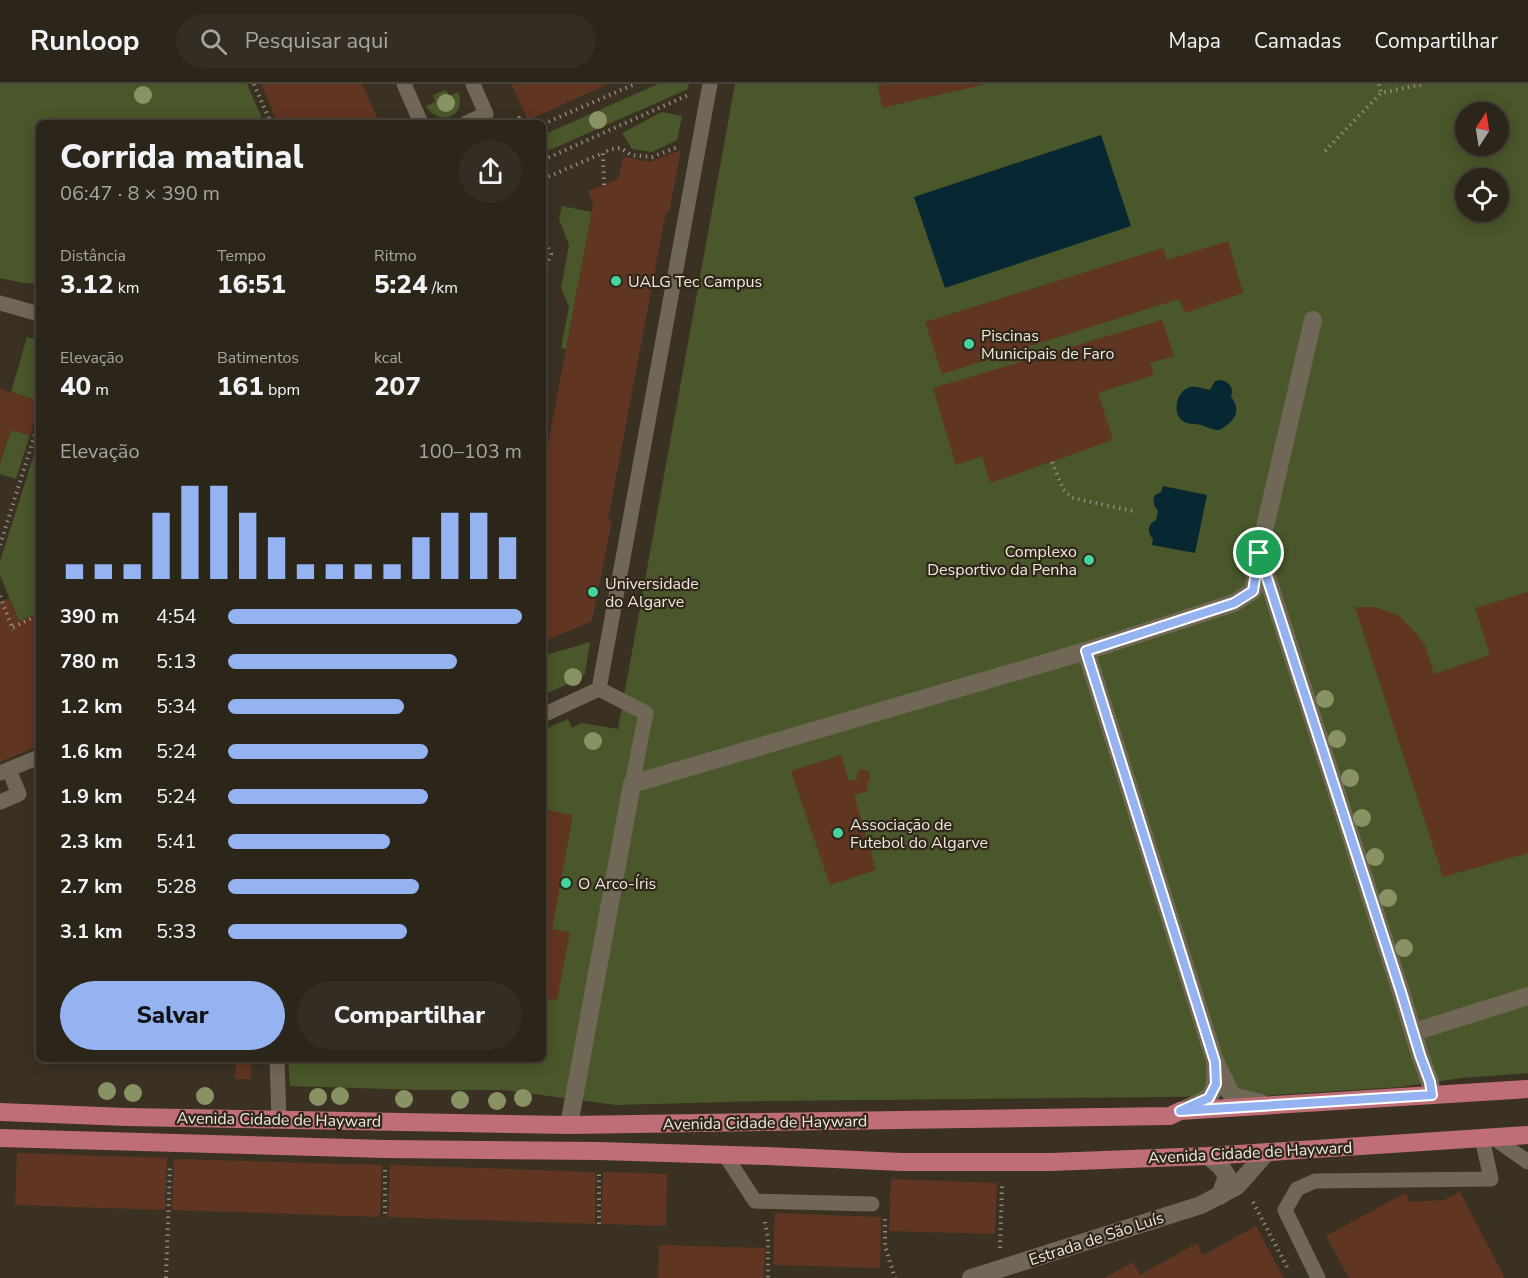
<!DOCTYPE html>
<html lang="pt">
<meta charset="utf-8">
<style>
:root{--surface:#2c251a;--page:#342d23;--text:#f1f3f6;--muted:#a6a5a2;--line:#484239;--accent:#95b2f1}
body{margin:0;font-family:"Nunito Sans",sans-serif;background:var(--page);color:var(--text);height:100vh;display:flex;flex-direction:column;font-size:22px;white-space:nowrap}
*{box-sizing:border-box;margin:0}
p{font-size:20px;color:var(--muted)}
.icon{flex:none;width:33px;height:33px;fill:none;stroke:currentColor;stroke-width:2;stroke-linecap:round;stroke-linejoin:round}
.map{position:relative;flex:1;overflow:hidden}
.side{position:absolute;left:36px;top:36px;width:510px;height:942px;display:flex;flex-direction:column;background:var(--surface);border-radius:9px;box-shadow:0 3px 15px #0003,0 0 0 2px var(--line)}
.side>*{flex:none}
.needle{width:39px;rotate:12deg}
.controls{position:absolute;left:1455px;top:18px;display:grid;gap:12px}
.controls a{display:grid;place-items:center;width:54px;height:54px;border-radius:50%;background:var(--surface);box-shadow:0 3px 15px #0003,0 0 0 2px var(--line);font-size:30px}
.pin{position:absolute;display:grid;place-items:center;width:51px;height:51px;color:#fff;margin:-26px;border:3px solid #fff;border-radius:50%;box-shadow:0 2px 6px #0007}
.round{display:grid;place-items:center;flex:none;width:63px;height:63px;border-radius:32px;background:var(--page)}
.head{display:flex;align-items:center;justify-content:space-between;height:102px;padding:0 24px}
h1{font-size:33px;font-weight:800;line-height:45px}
.figures{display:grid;grid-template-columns:repeat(3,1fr);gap:9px;height:102px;padding:6px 24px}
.figures div{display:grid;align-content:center}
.figures b{font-size:26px;font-weight:800}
.figures small{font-size:16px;font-weight:400}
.figures p{font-size:16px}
.chart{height:168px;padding:12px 24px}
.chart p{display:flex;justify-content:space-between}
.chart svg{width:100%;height:108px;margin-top:6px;stroke:var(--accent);stroke-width:6}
.cta{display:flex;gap:12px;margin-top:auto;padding:12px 24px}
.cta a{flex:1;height:69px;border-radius:36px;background:var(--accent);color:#111;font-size:24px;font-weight:800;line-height:69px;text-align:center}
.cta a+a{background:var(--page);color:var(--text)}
ul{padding:0 24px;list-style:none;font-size:20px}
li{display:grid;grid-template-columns:96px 72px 1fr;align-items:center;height:45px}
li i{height:15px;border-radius:8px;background:var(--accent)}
header{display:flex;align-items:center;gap:36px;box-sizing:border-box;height:84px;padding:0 30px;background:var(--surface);border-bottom:2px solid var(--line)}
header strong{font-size:28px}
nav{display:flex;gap:33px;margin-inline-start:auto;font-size:21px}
.search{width:420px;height:54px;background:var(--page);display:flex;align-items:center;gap:15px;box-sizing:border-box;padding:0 21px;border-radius:33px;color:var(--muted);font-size:22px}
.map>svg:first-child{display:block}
.green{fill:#49572a;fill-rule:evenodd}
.water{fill:#072732}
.building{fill:#603521}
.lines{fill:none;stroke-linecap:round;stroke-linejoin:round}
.path{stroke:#8e877b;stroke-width:4;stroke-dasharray:1.5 4.5;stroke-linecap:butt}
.service{stroke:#716757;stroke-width:15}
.minor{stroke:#716757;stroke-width:18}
.tertiary{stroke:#716757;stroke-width:18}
.primary{stroke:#bf6d76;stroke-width:18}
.tree{fill:#899262}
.route-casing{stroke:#fff;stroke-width:12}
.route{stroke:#95b2f1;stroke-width:8}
.poi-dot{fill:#45d49f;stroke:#302719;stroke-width:2}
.labels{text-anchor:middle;stroke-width:4.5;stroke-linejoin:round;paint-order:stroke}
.poi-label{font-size:16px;fill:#ede7de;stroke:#302719;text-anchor:start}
.street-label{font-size:16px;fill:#ede7de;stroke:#302719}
</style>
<header>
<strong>Runloop</strong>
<div class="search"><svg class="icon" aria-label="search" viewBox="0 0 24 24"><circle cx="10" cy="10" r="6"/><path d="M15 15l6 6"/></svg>Pesquisar aqui</div>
<nav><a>Mapa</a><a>Camadas</a><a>Compartilhar</a></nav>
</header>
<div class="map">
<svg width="1528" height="1194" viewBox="0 0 1528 1194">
<rect width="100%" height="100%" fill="#3a3122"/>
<!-- green -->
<path class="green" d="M0,0H247L264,39H39V200L23,199L0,194Z
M658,0H689L688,5L543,69V51Z
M735,0H1528V989L1462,994L1401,1003L1260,1012L768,1017L616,1021L504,1006H420L290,1002L288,975H543V646L568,635L572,644L581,639L618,645ZM1466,28H1498V62H1466ZM1466,94H1498V128H1466Z
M446,6L449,12L458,8C468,32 439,44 426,22L435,18L433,11Z
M662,28L682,32L677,56L652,68L632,65L622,49Z
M562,122L592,128L566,265L561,264L569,223L561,204L569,161L559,135Z
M27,253L39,256V317L11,308Z
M11,346L30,351L16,395L0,390V379Z
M39,355V529L19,537L0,491V477Z
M590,558L585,590L579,595L543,611V572Z"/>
<!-- water -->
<path class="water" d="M1101,51L1131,142L945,204L914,113Z
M1221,296C1230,298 1234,305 1231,313C1243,327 1233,339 1219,346C1212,346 1208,343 1201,341C1195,339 1188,341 1183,337C1171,329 1177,305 1191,303C1197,302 1204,305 1210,306L1215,297Z
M1163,402L1207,411L1195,469L1152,461L1153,455C1147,448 1147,441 1156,436L1158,427C1154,421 1152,418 1155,411L1161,408Z"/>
<!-- building -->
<path class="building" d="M261,0H362L379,37L375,39H278Z
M511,0H609L528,36Z
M886,0H982V1L882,24L878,2Z
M681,66L669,129L666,128L608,436L612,437L592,537L543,558V386L592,128L593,121L588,107L618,95L623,73L650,78Z
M1228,157L1243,209L1185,229L1179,215L942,290L925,238L1163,164L1167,176Z
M1162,236L1174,272L1150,279L1154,291L1098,309L1113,356L990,399L982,372L956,381L933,304Z
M0,305L39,317V322L30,351L11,346L0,377Z
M1528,508V769L1443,793L1355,523H1375L1398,531L1417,550L1425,562L1434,590L1490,571L1475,524Z
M9,514L19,537L39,529V662L0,678V518Z
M841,671L849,697L857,695V689L862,685L870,688V695L867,700L868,707L854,711L876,786L830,801L791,687Z
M543,725L573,731L552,845L570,848L557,916L543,914Z
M236,979L251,980V995H235Z
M17,1069L167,1074L165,1126L15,1121Z
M174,1075L382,1081L380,1133L172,1126Z
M390,1081L596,1088L595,1140L388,1133Z
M603,1088L667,1090L666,1142L601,1140Z
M891,1095L997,1099L995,1150L889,1147Z
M1460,1108L1505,1194H1349L1326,1152L1405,1109L1410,1118L1444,1116Z
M775,1129L881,1133L880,1184L773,1181Z
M1256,1142L1284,1194H1104L1133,1178L1140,1191L1197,1159L1203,1171Z
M659,1161L765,1164L764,1194H658Z"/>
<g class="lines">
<!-- path -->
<path class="path" d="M254,0L271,39
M1379,0L1381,9
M507,39L519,34L521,39
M543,40L635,0
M1325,67L1381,9L1424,0
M543,76L688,11
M543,95L603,69
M604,101L603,69L611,65L621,64L631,71L652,73L678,63
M543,153L551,170L543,190
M543,238L546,245L543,259
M1052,378L1063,405L1072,414L1133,427
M0,461L39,338
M0,512L13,546
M13,543L39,531
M385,1086V1133
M1253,1118L1287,1183
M885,1135V1162L895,1194
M765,1138L768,1154V1194
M599,1140V1089
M1000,1164L1002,1100
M166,1194L170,1081"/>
<!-- service -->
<path class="service" d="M404,0L421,39
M466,39L486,30L473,0
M0,219L39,230
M599,605L646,629L632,700
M543,631L599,605L710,0
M0,689L39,673
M0,718L19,710L9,686
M277,975L279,1035
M1494,1054L1528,1078
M725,1071L755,1117L872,1120
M1318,1194L1285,1126L1297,1105L1315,1097L1491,1095L1482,1054"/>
<!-- minor -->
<path class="minor" d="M1261,474L1401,908L1420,971L1430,998L1432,1011
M1414,948L1528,912
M1261,1019L1232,1012L1215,977L1086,567L1234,519L1253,507L1259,469L1313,236
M1183,1026C1209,1014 1217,1015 1215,982
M569,1041L632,700L1086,567"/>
<!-- tertiary -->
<path class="tertiary" d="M1208,1072L1221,1083L1227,1092L1220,1112
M971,1194L1201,1121L1237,1102L1267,1068"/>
<!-- primary -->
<path class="primary" d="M0,1028L127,1033L569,1041L1170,1032L1180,1027L1528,1005
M0,1054L385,1065L599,1067L767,1072L902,1078H1051L1208,1072L1528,1051"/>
</g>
<!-- trees -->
<g class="tree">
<circle cx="143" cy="11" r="9"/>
<circle cx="446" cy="19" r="9"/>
<circle cx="598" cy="36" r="9"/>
<circle cx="573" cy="593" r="9"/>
<circle cx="1325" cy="615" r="9"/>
<circle cx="1337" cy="655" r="9"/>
<circle cx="593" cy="657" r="9"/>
<circle cx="1350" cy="694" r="9"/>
<circle cx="1362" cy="734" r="9"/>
<circle cx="1375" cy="773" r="9"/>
<circle cx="1388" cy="814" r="9"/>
<circle cx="1404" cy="864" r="9"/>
<circle cx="107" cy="1007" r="9"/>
<circle cx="133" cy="1009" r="9"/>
<circle cx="205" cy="1012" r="9"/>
<circle cx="340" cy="1012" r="9"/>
<circle cx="318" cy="1013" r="9"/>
<circle cx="523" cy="1014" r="9"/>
<circle cx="404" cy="1015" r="9"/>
<circle cx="460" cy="1016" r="9"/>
<circle cx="497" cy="1017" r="9"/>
</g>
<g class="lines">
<defs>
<path id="route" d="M1259,469L1401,908L1420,971L1430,998L1432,1011L1180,1027L1209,1014L1216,1000L1215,978L1086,567L1234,519L1253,507Z"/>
</defs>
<!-- route casing -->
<use href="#route" class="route-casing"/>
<!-- route -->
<use href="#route" class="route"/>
</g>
<!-- markers -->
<g class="poi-dot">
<circle cx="616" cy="197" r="6"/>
<circle cx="969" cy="260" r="6"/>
<circle cx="1089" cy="476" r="6"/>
<circle cx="593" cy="508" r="6"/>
<circle cx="838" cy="749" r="6"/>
<circle cx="566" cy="799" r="6"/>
</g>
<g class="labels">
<!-- poi labels -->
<g class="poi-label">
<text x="628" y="203">UALG Tec Campus</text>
<text x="981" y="257">Piscinas<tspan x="981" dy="18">Municipais de Faro</tspan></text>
<text x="1077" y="473" text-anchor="end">Complexo<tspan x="1077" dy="18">Desportivo da Penha</tspan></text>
<text x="605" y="505">Universidade<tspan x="605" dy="18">do Algarve</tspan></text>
<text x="850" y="746">Associação de<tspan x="850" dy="18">Futebol do Algarve</tspan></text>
<text x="578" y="805">O Arco-Íris</text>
</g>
<!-- street labels -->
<g class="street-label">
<text transform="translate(279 1035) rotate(1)" y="6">Avenida Cidade de Hayward</text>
<text transform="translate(765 1038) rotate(-1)" y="6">Avenida Cidade de Hayward</text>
<text transform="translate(1250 1068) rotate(-3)" y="6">Avenida Cidade de Hayward</text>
<text transform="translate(1096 1154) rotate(-18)" y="6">Estrada de São Luís</text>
</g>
</g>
</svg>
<div class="controls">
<a><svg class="needle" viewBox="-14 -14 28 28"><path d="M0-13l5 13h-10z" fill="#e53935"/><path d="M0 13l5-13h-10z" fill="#a6a5a2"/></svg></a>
<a><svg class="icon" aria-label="locate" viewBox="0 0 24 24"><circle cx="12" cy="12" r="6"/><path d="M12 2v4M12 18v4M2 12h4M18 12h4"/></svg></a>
</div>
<div class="pin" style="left:1259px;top:469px;background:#1e9e55"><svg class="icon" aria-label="arrive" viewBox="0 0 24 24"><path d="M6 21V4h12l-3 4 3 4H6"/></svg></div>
<section class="side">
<div class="head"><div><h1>Corrida matinal</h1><p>06:47 · 8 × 390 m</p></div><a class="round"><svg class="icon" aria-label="share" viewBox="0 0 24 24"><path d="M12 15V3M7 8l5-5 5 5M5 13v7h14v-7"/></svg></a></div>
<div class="figures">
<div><p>Distância</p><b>3.12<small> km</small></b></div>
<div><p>Tempo</p><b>16:51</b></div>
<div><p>Ritmo</p><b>5:24<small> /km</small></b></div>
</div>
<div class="figures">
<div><p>Elevação</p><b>40<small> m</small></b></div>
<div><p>Batimentos</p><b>161<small> bpm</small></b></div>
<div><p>kcal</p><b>207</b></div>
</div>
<div class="chart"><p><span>Elevação</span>100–103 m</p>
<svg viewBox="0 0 160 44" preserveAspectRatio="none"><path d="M5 44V38M15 44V38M25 44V38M35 44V17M45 44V6M55 44V6M65 44V17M75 44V27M85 44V38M95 44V38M105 44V38M115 44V38M125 44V27M135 44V17M145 44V17M155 44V27"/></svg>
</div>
<ul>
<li><b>390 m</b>4:54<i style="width:100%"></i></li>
<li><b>780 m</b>5:13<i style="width:78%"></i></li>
<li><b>1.2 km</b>5:34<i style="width:60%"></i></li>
<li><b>1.6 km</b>5:24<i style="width:68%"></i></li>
<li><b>1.9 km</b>5:24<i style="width:68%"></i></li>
<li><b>2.3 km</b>5:41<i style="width:55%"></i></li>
<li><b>2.7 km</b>5:28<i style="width:65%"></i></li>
<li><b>3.1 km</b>5:33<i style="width:61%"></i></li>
</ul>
<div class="cta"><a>Salvar</a><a>Compartilhar</a></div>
</section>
</div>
